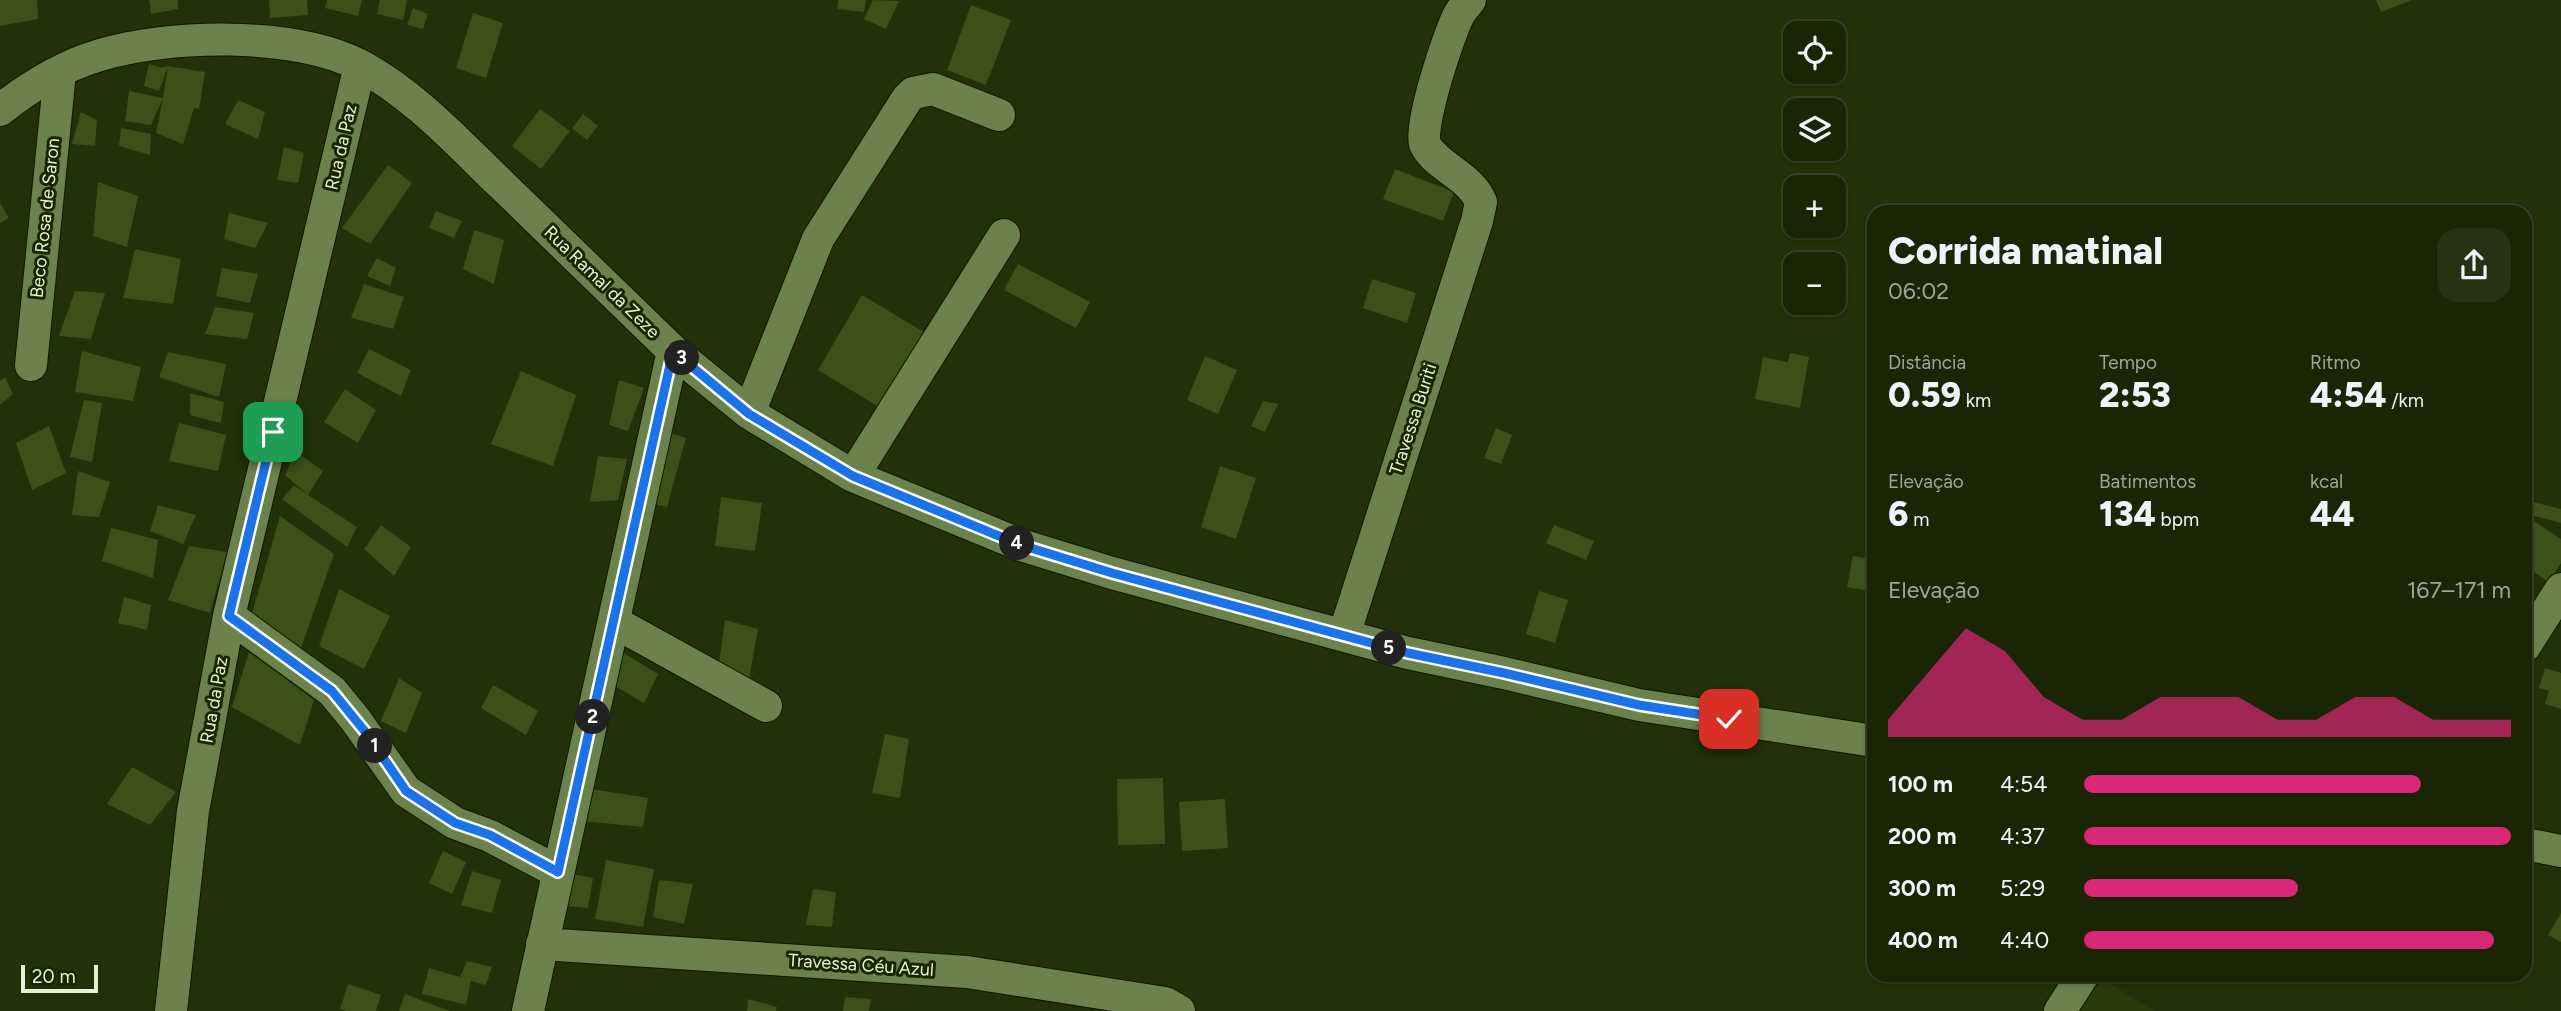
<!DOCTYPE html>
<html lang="pt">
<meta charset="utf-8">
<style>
:root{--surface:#1a2505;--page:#273113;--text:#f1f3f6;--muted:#9fa59a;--line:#384227;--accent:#db2777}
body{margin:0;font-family:Figtree,sans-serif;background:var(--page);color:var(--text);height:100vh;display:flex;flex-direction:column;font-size:26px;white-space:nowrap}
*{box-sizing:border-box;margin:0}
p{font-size:23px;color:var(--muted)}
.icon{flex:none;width:38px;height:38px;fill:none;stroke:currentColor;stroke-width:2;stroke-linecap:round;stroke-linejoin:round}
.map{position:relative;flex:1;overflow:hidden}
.sheet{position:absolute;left:1867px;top:205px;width:665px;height:777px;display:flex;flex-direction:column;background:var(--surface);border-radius:21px;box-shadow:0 2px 5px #0004,0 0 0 2px var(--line)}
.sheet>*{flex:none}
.tools{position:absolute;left:1783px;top:21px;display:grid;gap:14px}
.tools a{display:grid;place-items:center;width:63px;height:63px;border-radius:14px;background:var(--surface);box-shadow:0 2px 5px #0004,0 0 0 2px var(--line);font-size:35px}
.scale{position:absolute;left:21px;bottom:18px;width:77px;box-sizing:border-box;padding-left:7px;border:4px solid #e5f2d5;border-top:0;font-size:19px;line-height:24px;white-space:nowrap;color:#e5f2d5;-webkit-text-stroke:5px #192700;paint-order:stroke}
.pin{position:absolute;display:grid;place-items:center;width:60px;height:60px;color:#fff;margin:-30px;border-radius:14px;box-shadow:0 4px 10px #0006}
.km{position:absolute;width:35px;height:35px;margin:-18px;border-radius:50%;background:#222;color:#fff;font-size:19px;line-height:35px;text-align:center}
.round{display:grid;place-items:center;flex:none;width:74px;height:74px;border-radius:21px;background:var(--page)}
.headline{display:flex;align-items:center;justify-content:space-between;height:119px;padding:0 21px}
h1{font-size:38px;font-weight:800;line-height:52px}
.figures{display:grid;grid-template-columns:repeat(3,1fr);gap:10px;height:119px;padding:7px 21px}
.figures div{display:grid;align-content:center}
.figures b{font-size:35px;font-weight:800}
.figures small{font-size:19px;font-weight:400}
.figures p{font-size:19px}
.chart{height:196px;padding:14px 21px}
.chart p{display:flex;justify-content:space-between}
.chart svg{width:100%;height:126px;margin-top:7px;fill:var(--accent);opacity:.7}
ul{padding:0 21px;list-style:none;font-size:23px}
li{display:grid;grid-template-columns:112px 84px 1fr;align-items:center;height:52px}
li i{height:18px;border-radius:9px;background:var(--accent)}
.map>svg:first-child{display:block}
.built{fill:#2a3b0b}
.building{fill:#3c501a}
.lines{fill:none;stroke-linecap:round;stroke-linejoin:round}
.minor-casing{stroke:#0e1700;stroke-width:34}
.minor{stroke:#6b824c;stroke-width:32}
.route-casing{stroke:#fff;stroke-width:14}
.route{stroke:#1a73e8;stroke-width:9}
.labels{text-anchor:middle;stroke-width:6;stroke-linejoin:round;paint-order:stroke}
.street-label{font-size:18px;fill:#e5f2d5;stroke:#192700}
</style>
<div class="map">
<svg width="2561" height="1011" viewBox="0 0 2561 1011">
<rect width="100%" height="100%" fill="#223107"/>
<!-- built -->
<path class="built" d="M2098,976L2154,1011H2074Z"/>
<!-- building -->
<path class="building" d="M0,0H37L38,19L0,26Z
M149,0H178V9L151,14Z
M269,0H307L308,15L270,18Z
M327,0H362L358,16L325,8Z
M380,0H407L403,20L377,14Z
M838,0H866L864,12L837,9Z
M873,0L899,1L886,29L864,19Z
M2376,0H2412L2381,12Z
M971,5L1011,20L986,85L947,70Z
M413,8L428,14L423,29L407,25Z
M473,13L503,23L486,78L456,68Z
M149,64L162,68L168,66L205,72L199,109L194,108L183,144L156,133L163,98L151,125L125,121L129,91L163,98L168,66L159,91L144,86Z
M238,100L265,112L258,139L225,124Z
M540,109L570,131L541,169L512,146Z
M81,112L97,120L95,146L72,144Z
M583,114L598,126L587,140L572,128Z
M121,128L151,134L150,155L119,146Z
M284,147L304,153L298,183L277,180Z
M388,165L412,183L370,244L342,228Z
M1395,169L1454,192L1443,221L1383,199Z
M98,182L138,196L127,247L93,236Z
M0,203L9,218L0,223Z
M436,211L462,221L454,238L429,228Z
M229,213L268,223L255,248L224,239Z
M474,230L504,240L494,284L463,269Z
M135,249L181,259L173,304L123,298Z
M377,258L396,268L390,286L367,276Z
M1018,264L1090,302L1076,328L1004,290Z
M222,268L258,274L250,303L216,296Z
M1372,279L1416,293L1407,323L1363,308Z
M364,284L404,297L393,329L351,318Z
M75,291L105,293L91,339L59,336Z
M862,295L927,334L882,409L818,370Z
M215,307L254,313L247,339L205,334Z
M369,349L411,370L401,396L357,373Z
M82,351L141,367L133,401L75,392Z
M168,352L226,364L219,397L159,377Z
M1790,353L1809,357L1800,408L1755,399L1763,357L1788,362Z
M1205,356L1237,370L1218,414L1187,400Z
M521,371L576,395L553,466L491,444Z
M5,377L13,394L0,405V381Z
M619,380L644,388L628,431L609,425Z
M345,389L376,410L358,443L324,422Z
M190,393L224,402L221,423L190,415Z
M84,400L102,403L92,462L70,457Z
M1263,401L1278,404L1265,432L1251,426Z
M179,423L226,435L218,471L169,461Z
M49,426L66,473L32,490L16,443Z
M1496,428L1512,435L1501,464L1484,458Z
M664,431L686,438L667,507L647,503Z
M295,451L323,471L308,495L357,527L347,547L282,499L294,485L308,495L285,475Z
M598,456L627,459L618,500L590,502Z
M1220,466L1256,478L1236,539L1201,527Z
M78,471L110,482L99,517L72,515Z
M721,497L762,503L755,551L715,546Z
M2533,502L2561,509V523L2530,515Z
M158,505L196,515L183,544L150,531Z
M280,516L334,554L299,654L251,617Z
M2534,521L2561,539V563L2549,582L2525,566V535Z
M381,525L411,547L394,576L364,549Z
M1554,525L1594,541L1586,560L1546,543Z
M111,528L158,540L153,578L102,561Z
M189,546L227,552L210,613L168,600Z
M1853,556L1874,560V592L1847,587Z
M339,589L390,616L364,669L319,646Z
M1539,591L1568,600L1555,643L1526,634Z
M124,597L151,605L147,630L118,623Z
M725,620L758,629L749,679L718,670Z
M619,650L658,674L644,703L608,682Z
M249,652L314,700L300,745L232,707Z
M2545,668L2561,673V709L2545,704L2549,691L2539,688Z
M399,678L422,693L406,733L381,721Z
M493,685L538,711L526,735L481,708Z
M885,734L909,739L900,798L872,793Z
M132,767L176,792L150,825L107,804Z
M1163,778L1165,844L1118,845L1117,779Z
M585,788L648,798L643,827L583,821Z
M1225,799L1228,848L1182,851L1179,802Z
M443,851L466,862L452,894L429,883Z
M606,860L654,869L643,927L595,919Z
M472,871L501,880L492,913L461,905Z
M567,873L593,878L588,908L557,905Z
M659,880L693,884L684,924L653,917Z
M813,889L836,892L832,927L806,925Z
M2561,913V942L2548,935Z
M467,961L492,967L486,985L471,981L466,1005L422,994L429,968L460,977Z
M348,984L381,995L376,1011H347L340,1009Z
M405,994L450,1011H399Z
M845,997L871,999L869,1011H843Z
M748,999L777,1007L776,1011H747Z"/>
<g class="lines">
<defs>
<path id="minor" d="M0,110C29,87 61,67 97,56C167,34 295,31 361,66C416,96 458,143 502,185C559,241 616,296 673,351L749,413L853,476L1021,545L1112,573L1408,653L1504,673L1639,705L1874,741
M31,365L60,72
M749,413L818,239L907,99L913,93L933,89L999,115
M853,476L1004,235
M229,616L332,691L355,719L406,791L455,823L490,836L558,872
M614,622L766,706
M1344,635L1477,221L1481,202C1470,175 1435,166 1425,144C1418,128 1450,29 1460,13C1463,8 1467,4 1470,0
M2525,646L2561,589
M2525,844L2561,851
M542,944L967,972L1165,1003L1179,1011
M171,1011L193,811L229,616L360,66
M528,1011L673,351
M2060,1011L2083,975"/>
</defs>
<!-- minor casing -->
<use href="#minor" class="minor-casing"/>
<!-- minor -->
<use href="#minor" class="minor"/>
</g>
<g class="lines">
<defs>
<path id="route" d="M273,432L229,616L332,691L367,734L406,791L455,823L490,835L558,872L673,351L749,414L853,476L1021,545L1112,573L1408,653L1504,673L1639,705L1729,719"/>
</defs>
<!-- route casing -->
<use href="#route" class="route-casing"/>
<!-- route -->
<use href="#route" class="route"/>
</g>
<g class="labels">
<!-- street labels -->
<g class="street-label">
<text transform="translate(341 147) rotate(-77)" y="6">Rua da Paz</text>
<text transform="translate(45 218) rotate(-84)" y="6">Beco Rosa de Saron</text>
<text transform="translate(602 282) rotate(44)" y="6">Rua Ramal da Zeze</text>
<text transform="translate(1413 419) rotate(-72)" y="6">Travessa Buriti</text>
<text transform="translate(214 700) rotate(-80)" y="6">Rua da Paz</text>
<text transform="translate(861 965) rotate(4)" y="6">Travessa Céu Azul</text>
</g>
</g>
</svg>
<div class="tools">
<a><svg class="icon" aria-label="locate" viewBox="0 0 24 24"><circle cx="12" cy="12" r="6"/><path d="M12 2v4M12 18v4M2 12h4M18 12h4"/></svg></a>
<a><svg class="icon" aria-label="layers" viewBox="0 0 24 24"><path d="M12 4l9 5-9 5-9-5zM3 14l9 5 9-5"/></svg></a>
<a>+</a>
<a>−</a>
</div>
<div class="scale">20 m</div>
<div class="pin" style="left:273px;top:432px;background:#1e9e55"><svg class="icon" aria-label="arrive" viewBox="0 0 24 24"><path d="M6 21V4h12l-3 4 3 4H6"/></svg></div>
<div class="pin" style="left:1729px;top:719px;background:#d93025"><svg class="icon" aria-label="check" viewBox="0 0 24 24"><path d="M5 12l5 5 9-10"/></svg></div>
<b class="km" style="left:375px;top:746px">1</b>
<b class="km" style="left:593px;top:717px">2</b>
<b class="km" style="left:682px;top:358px">3</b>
<b class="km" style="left:1017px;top:543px">4</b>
<b class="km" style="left:1389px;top:648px">5</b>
<section class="sheet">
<div class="headline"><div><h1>Corrida matinal</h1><p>06:02</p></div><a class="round"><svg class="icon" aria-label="share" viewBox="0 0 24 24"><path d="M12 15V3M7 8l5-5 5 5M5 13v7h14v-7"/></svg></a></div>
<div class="figures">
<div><p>Distância</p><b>0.59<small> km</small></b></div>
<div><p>Tempo</p><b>2:53</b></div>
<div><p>Ritmo</p><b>4:54<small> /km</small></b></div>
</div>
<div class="figures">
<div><p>Elevação</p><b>6<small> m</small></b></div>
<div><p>Batimentos</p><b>134<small> bpm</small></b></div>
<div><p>kcal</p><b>44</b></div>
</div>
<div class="chart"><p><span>Elevação</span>167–171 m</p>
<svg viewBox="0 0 160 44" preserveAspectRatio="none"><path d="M0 44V38L10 22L20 6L30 14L40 30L50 38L60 38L70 30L80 30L90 30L100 38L110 38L120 30L130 30L140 38L150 38L160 38V44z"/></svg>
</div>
<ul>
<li><b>100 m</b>4:54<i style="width:79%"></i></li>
<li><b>200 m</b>4:37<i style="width:100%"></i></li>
<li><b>300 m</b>5:29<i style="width:50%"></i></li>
<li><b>400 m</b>4:40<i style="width:96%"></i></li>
</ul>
</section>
</div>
